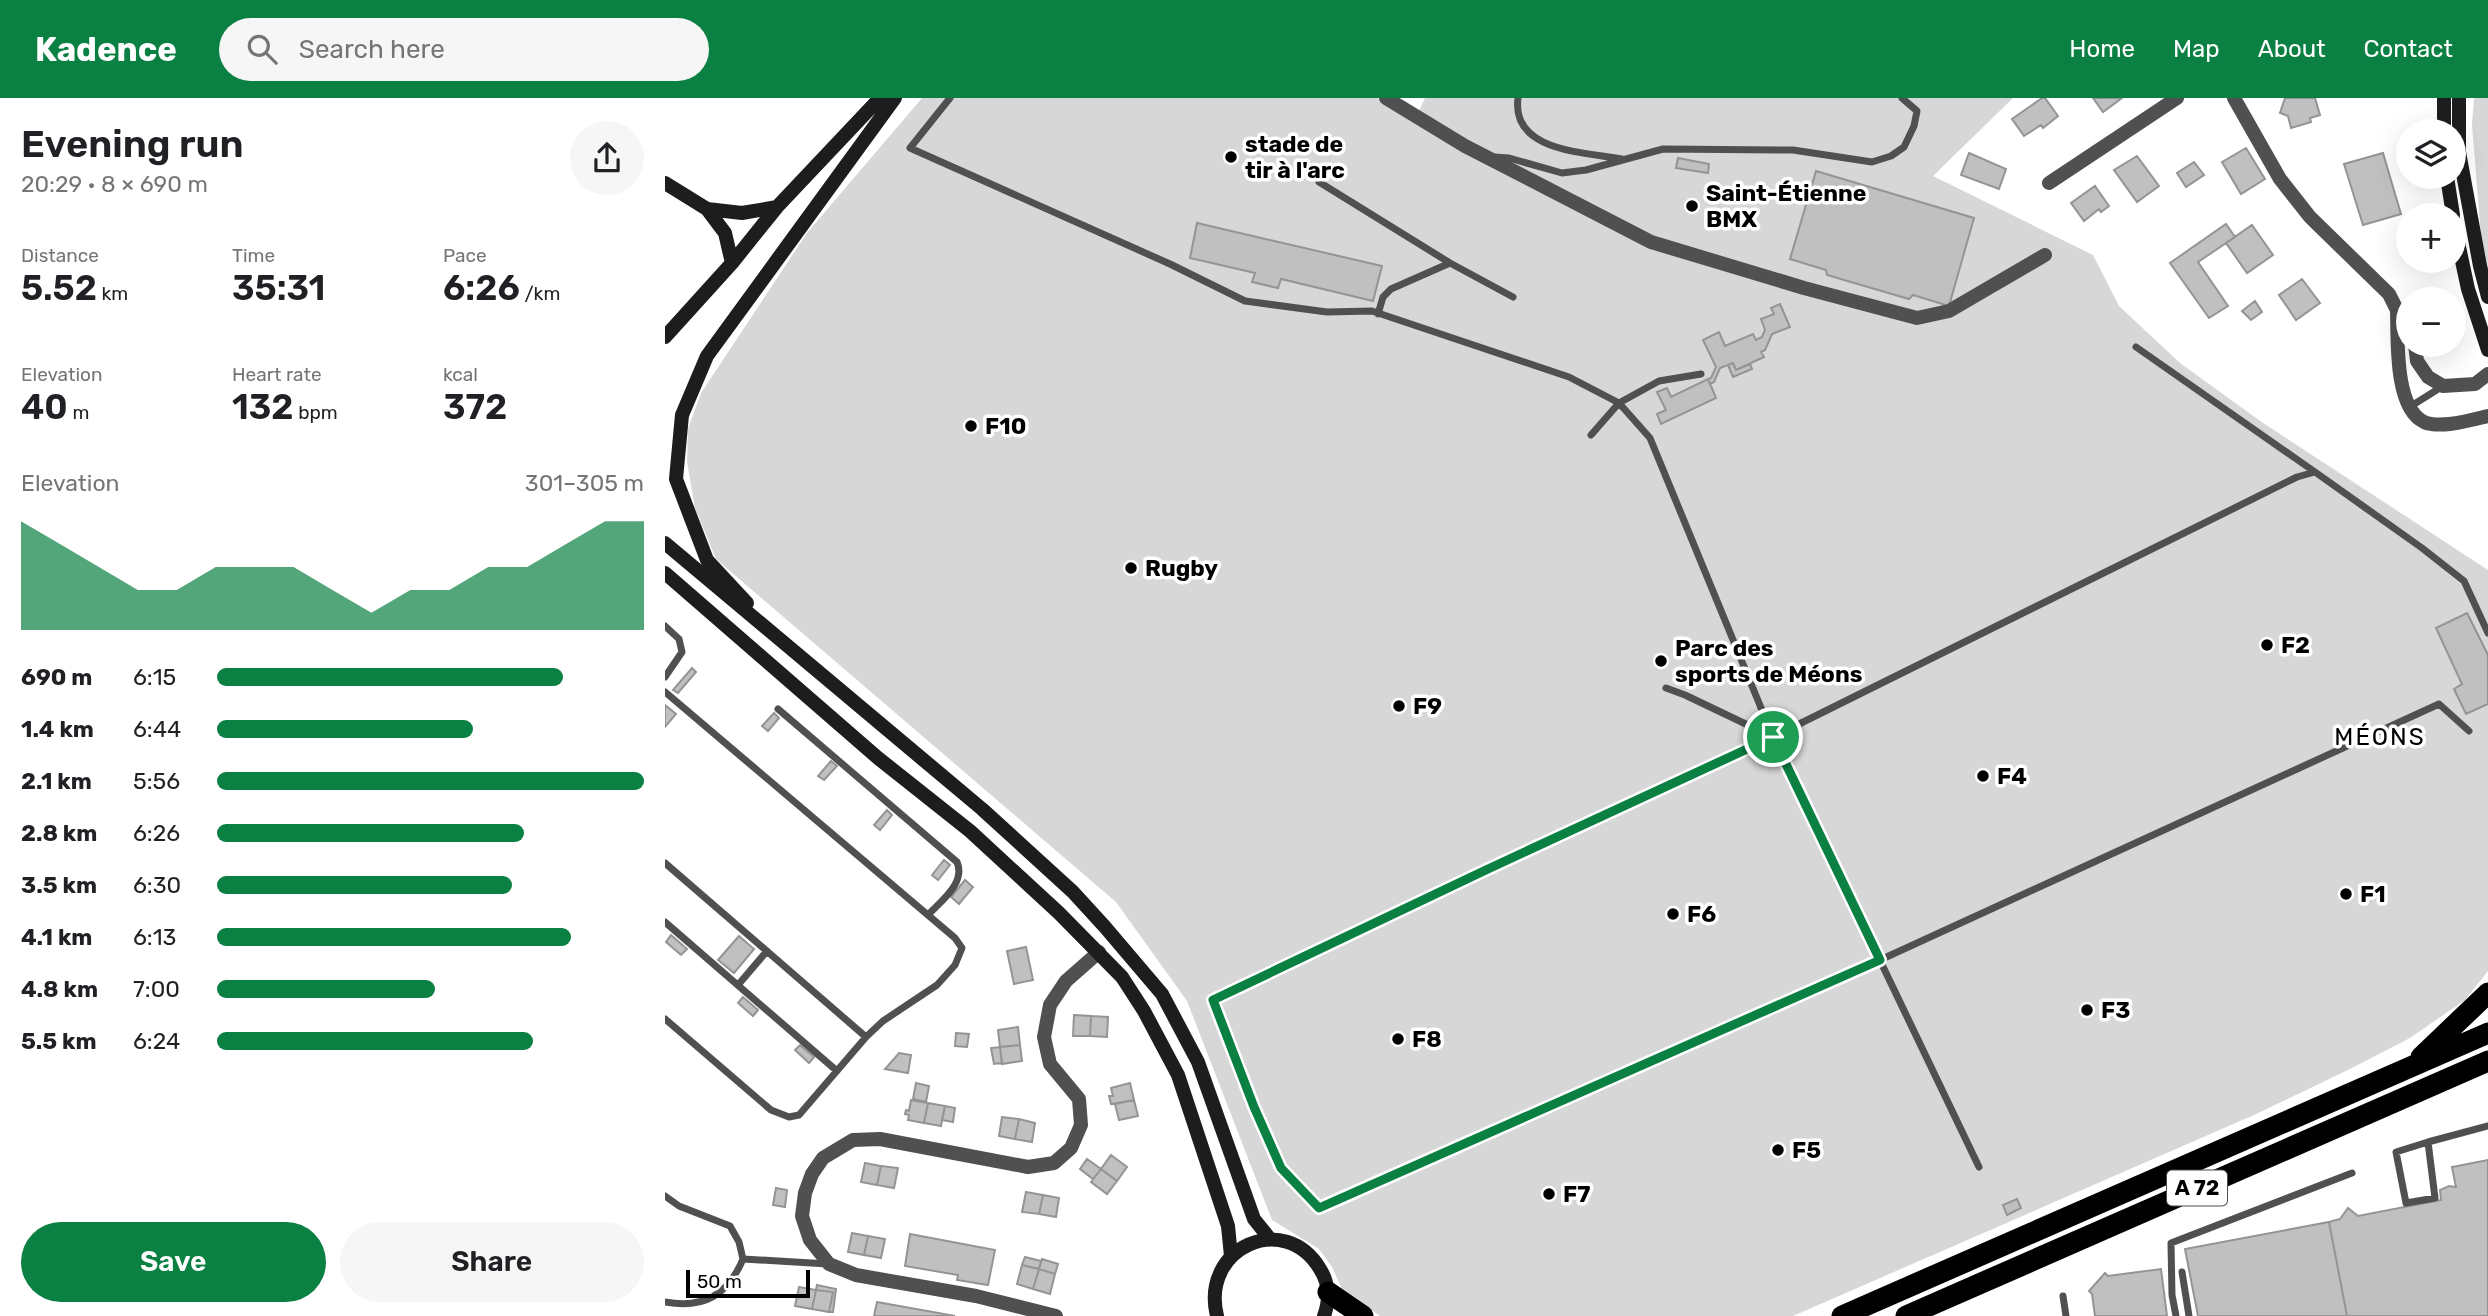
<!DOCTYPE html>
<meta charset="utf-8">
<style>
:root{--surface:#fff;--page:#f6f6f6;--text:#202124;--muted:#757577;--accent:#0b8043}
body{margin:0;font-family:Rubik,sans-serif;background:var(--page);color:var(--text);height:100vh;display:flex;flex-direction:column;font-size:26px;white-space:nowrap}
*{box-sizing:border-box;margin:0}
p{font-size:23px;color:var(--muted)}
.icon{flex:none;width:38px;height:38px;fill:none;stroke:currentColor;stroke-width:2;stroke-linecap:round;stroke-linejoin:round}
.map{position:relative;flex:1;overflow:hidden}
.sheet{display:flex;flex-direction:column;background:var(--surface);width:665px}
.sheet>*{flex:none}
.fabs{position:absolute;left:1731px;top:21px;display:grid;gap:14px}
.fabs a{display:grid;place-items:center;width:70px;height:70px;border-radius:50%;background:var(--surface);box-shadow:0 7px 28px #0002;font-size:35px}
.scale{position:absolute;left:21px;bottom:18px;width:124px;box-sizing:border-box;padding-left:7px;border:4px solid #000;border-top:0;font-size:19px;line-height:24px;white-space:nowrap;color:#000;-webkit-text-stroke:5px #fff;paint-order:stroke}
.pin{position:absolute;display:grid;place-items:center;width:60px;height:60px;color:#fff;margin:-30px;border:4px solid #fff;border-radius:50%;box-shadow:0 2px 7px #0007}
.round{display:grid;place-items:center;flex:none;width:74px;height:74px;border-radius:37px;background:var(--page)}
.head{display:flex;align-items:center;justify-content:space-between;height:119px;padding:0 21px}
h1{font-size:38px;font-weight:600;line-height:52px}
.stats{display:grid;grid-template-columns:repeat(3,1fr);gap:10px;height:119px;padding:7px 21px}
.stats div{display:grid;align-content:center}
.stats b{font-size:35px;font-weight:600}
.stats small{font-size:19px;font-weight:400}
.stats p{font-size:19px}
.chart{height:196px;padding:14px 21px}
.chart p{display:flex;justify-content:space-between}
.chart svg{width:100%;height:126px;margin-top:7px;fill:var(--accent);opacity:.7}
.cta{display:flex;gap:14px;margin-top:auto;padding:14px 21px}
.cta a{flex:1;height:80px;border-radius:42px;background:var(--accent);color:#fff;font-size:28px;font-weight:600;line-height:80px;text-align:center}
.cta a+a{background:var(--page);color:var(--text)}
ul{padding:0 21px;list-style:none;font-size:23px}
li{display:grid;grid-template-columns:112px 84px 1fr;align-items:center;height:52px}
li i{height:18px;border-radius:9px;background:var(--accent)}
header{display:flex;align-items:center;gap:42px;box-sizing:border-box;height:98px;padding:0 35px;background:var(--accent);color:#fff}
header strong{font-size:33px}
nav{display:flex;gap:38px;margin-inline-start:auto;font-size:24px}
.search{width:490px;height:63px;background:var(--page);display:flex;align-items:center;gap:18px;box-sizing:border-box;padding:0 24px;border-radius:38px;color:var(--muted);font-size:26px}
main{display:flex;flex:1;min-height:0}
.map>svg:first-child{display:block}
.green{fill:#d7d7d7}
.building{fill:#c0c0c0;stroke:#949494;stroke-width:2}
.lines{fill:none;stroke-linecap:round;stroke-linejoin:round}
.lane{stroke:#505050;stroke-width:7}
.street{stroke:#505050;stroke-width:14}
.secondary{stroke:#1d1d1d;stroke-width:14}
.highway{stroke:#000;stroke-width:21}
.route-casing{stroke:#fff;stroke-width:14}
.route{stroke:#0b8043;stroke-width:9}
.poi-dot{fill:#000;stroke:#fff;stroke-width:2.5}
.labels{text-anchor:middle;stroke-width:7;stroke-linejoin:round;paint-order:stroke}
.shield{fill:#fff;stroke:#4c4c4c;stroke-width:2}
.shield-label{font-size:21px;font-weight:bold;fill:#000}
.poi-label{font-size:23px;font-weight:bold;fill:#000;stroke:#fff;text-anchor:start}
.neighbourhood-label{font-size:24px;letter-spacing:2px;fill:#000;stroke:#fff}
</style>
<header>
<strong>Kadence</strong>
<div class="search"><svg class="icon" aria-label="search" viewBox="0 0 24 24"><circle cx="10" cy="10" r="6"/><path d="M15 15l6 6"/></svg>Search here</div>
<nav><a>Home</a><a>Map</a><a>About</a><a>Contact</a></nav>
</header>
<main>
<section class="sheet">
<div class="head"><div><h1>Evening run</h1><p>20:29 · 8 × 690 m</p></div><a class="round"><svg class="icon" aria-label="share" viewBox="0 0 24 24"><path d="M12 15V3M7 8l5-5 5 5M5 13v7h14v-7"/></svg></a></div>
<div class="stats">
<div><p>Distance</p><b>5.52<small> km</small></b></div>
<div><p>Time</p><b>35:31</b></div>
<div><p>Pace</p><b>6:26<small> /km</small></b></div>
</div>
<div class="stats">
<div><p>Elevation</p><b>40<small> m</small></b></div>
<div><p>Heart rate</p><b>132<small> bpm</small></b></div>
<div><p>kcal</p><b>372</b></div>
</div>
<div class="chart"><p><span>Elevation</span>301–305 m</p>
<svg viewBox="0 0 160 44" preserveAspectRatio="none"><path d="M0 44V6L10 14L20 22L30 30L40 30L50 22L60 22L70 22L80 30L90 38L100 30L110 30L120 22L130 22L140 14L150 6L160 6V44z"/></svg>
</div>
<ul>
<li><b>690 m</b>6:15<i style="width:81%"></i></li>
<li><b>1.4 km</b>6:44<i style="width:60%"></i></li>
<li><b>2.1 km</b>5:56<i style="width:100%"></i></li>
<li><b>2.8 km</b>6:26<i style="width:72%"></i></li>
<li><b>3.5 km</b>6:30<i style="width:69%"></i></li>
<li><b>4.1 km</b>6:13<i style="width:83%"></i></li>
<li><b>4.8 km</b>7:00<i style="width:51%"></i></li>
<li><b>5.5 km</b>6:24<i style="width:74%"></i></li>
</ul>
<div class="cta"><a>Save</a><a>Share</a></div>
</section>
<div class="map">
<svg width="1823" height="1218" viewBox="0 0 1823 1218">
<rect width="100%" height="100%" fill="#fff"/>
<!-- green -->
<path class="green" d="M257,0H712L749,24L760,0H1348L1268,78L1428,157L1454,208L1515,265L1598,325L1823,472V873L1800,902L1745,940L1683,972L1589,1017L1128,1218H715L677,1191L667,1169L654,1151L607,1122L522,903L451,804L51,461L30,410L22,364L23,331L36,295L142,135Z
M1809,0H1823V172L1817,151L1807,27Z"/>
<!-- building -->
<path class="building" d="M1377,0H1380L1393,18L1378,30L1376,27L1359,38L1347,21Z
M1428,0H1457L1438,14Z
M1620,0H1650L1655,17L1645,20L1646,24L1626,30L1623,18L1615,15Z
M1581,50L1600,81L1576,96L1557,64Z
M1304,55L1341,71L1334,91L1296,77Z
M1718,55L1736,116L1698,127L1679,66Z
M1472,58L1494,88L1472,104L1449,72Z
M1013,60L1044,66L1043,75L1011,70Z
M1529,64L1539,77L1521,89L1512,75Z
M1151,73L1309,120L1284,208L1248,197L1244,201L1162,177L1161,172L1125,161Z
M1430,88L1444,108L1436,114L1434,111L1419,123L1406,105Z
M532,125L717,168L708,203L616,181L613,190L587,184L590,175L525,160Z
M1561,126L1570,139L1533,164L1563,208L1544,220L1505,165Z
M1587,127L1608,157L1582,175L1561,145Z
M1637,181L1655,205L1631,222L1614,197Z
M1590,203L1597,214L1586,222L1577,213Z
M1115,206L1125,229L1107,236L1100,252L1096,254L1099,259L1071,272L1068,265L1055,270L1049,284L1045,286L1043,281L1046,280L1051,269L1038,242L1054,234L1060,248L1088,236L1091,242L1097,239L1100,232L1096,221L1109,216L1106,210Z
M1068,265L1071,272L1085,266L1087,271L1068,279L1063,267Z
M1043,281L1051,300L996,326L992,316L1001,312L992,294L1002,290L1006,299Z
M1802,515L1823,557V606L1801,616L1789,591L1797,586L1771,530Z
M27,570L31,574L13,595L8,592Z
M0,607L11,616L0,629Z
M109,615L114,620L103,633L97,628Z
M166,663L172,668L159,682L153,678Z
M222,712L227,717L215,732L209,727Z
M279,762L285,767L273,782L267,777Z
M300,782L308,789L294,806L286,799Z
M6,837L22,851L16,857L1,844Z
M74,838L89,851L69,875L53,862Z
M361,849L368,882L349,886L342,853Z
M78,899L93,912L88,918L73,905Z
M409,917L426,918L425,938H408Z
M426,918L443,919L442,939L425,938Z
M353,929L355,947L335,949L333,932Z
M291,935L304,936L302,949L290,948Z
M135,947L149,959L144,965L130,952Z
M355,947L357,963L337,966L335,949Z
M335,949L337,965L329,966L326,950Z
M234,955L246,957L243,975L220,971Z
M251,985L264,988L261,1004L248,1001Z
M465,985L469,1002L446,1006L444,998H448L446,990Z
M246,1002L263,1005L259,1025L243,1022L244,1017L240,1016L241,1012L244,1013Z
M469,1002L473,1018L454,1022L450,1006Z
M263,1005L280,1008L276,1028L259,1025Z
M280,1008L290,1010L288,1024L277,1022Z
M337,1019L354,1021L350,1041L334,1038Z
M354,1021L370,1025L367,1044L350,1041Z
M446,1057L462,1069L452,1083L436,1071Z
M422,1061L436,1071L428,1081L415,1071Z
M1823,1062V1218H1682L1664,1124L1675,1121L1683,1110L1693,1118L1776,1102L1775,1092L1784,1088L1791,1089L1787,1069Z
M200,1065L216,1068L212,1087L196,1084Z
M216,1068L233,1070L229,1090L212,1087Z
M436,1071L452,1083L442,1096L426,1084Z
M111,1090L122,1092L120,1109L108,1107Z
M361,1094L378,1097L374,1116L357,1114Z
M378,1097L394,1100L391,1119L374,1116Z
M1352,1101L1356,1110L1342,1117L1338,1107Z
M1664,1124L1682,1218H1533L1520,1151Z
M187,1135L203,1138L199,1157L183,1154Z
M245,1136L330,1152L323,1187L292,1182L293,1177L240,1168Z
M203,1138L220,1141L216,1160L199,1157Z
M360,1159L376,1163L374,1171L357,1167Z
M377,1161L393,1166L390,1176L374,1171Z
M357,1167L374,1171L368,1191L352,1186Z
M374,1171L390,1176L385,1196L368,1191Z
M1496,1171L1502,1218H1430L1427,1196L1424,1193L1440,1175L1443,1178Z
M152,1187L171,1191L168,1214H164L168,1194L151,1192Z
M134,1189L151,1192L147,1211L130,1208Z
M151,1192L168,1194L164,1214L147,1211Z
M212,1204L290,1218H209Z"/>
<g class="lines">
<!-- lane -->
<path class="lane" d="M285,0L245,50L505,166L580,203L662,214L707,213L904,279L954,305L985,340L1108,639L1314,1069
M853,0C846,54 920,54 957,61
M829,59L844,60L897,75L921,72L998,51L1128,52L1207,64L1226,58L1239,49L1249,28L1252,13L1237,0
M654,84L785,165
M713,216L718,199L726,191L785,165L848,199
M1471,249L1650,374
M1743,310L1778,288
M926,337L954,305L994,283L1036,276
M0,528L14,541L17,554L0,579
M1001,590L1020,597L1108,639L1632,379L1650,374L1757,450L1799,483L1823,535
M0,594L290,840L297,850L290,867L272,887L218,923L201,939L134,1017L124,1019L106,1012L0,921
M113,611L292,764C301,785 276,803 263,817
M1108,639L823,771L548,902L589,1009L616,1070L654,1110L1215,862L1774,606L1804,633
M0,765L201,939
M0,824L172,973
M73,887L102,853
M1763,1044L1731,1054L1741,1105L1770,1100L1763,1044L1823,1028
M0,1098L14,1108L65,1128L74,1144L78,1161
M1517,1174L1524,1218
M1398,1198L1401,1218
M0,1204C39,1211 63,1197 78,1161L163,1166
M1511,1218L1507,1197L1506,1145L1687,1075"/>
<!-- street -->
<path class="street" d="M721,0L800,48L986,144L1139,190L1252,220L1284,213L1380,157
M1569,0L1615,81L1645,119L1724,196L1732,212L1743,223
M1384,85L1512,0
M1732,212C1733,240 1729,310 1759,324C1775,331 1806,322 1823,318
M1750,247L1752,263L1763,279L1778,288L1810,286L1823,276
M391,1218L311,1198L191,1177L164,1166L145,1142L137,1118L140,1095L147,1076L158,1060L188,1042L215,1041L363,1069L389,1065L406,1050L416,1027L414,1001L385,966L379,939L385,907L401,883L434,854"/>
<!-- secondary -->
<path class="secondary" d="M1794,0V54L1815,168L1823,199
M1779,33V0
M1782,79L1788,117
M0,85L42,111L60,135L67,165
M42,111L77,115L112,109
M1788,121L1803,191L1823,252
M0,239L67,165L112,109L215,0
M0,445L317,711L408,794L440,829L497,896L533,964L589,1121L605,1141
M0,475L213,660L305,733L394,815L457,879L479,913L513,977L563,1128L566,1158
M82,505L42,462L11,381L17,317L42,258L230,0
M552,1218C535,1149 620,1112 655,1171C664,1185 665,1202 659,1218"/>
<!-- highway -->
<path class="highway" d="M1756,959L1823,895
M663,1194L698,1218
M1177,1218L1823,935
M1241,1218L1823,963"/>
</g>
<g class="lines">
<defs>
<path id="route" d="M1108,639L1215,862L654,1110L616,1070L589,1009L548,902L823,771Z"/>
</defs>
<!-- route casing -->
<use href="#route" class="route-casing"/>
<!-- route -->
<use href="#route" class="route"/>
</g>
<!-- markers -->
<g class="poi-dot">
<circle cx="566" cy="59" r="7"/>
<circle cx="1027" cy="108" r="7"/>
<circle cx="306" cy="328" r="7"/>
<circle cx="466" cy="470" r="7"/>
<circle cx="1602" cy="547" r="7"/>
<circle cx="996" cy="563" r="7"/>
<circle cx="734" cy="608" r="7"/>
<circle cx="1318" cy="678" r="7"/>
<circle cx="1681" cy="796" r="7"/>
<circle cx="1008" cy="816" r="7"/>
<circle cx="1422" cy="912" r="7"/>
<circle cx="733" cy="941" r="7"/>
<circle cx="1113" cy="1052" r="7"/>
<circle cx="884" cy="1096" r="7"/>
</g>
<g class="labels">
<!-- shield labels -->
<rect class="shield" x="1502" y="1072.5" width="60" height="35" rx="5"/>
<g class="shield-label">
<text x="1532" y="1097">A 72</text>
</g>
<!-- poi labels -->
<g class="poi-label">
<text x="580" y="54">stade de<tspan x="580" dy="26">tir à l'arc</tspan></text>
<text x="1041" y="103">Saint-Étienne<tspan x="1041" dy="26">BMX</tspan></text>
<text x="320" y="336">F10</text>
<text x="480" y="478">Rugby</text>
<text x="1616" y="555">F2</text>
<text x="1010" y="558">Parc des<tspan x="1010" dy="26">sports de Méons</tspan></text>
<text x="748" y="616">F9</text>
<text x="1332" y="686">F4</text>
<text x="1695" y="804">F1</text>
<text x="1022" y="824">F6</text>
<text x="1436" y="920">F3</text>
<text x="747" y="949">F8</text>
<text x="1127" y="1060">F5</text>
<text x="898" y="1104">F7</text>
</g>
<!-- neighbourhood labels -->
<g class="neighbourhood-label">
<text x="1715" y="647">MÉONS</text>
</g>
</g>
</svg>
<div class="fabs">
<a><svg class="icon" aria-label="layers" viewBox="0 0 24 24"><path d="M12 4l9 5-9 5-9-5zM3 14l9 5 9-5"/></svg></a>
<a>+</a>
<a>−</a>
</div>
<div class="scale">50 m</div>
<div class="pin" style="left:1108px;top:639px;background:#1e9e55"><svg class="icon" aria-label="arrive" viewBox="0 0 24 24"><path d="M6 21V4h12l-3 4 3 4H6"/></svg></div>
</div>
</main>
